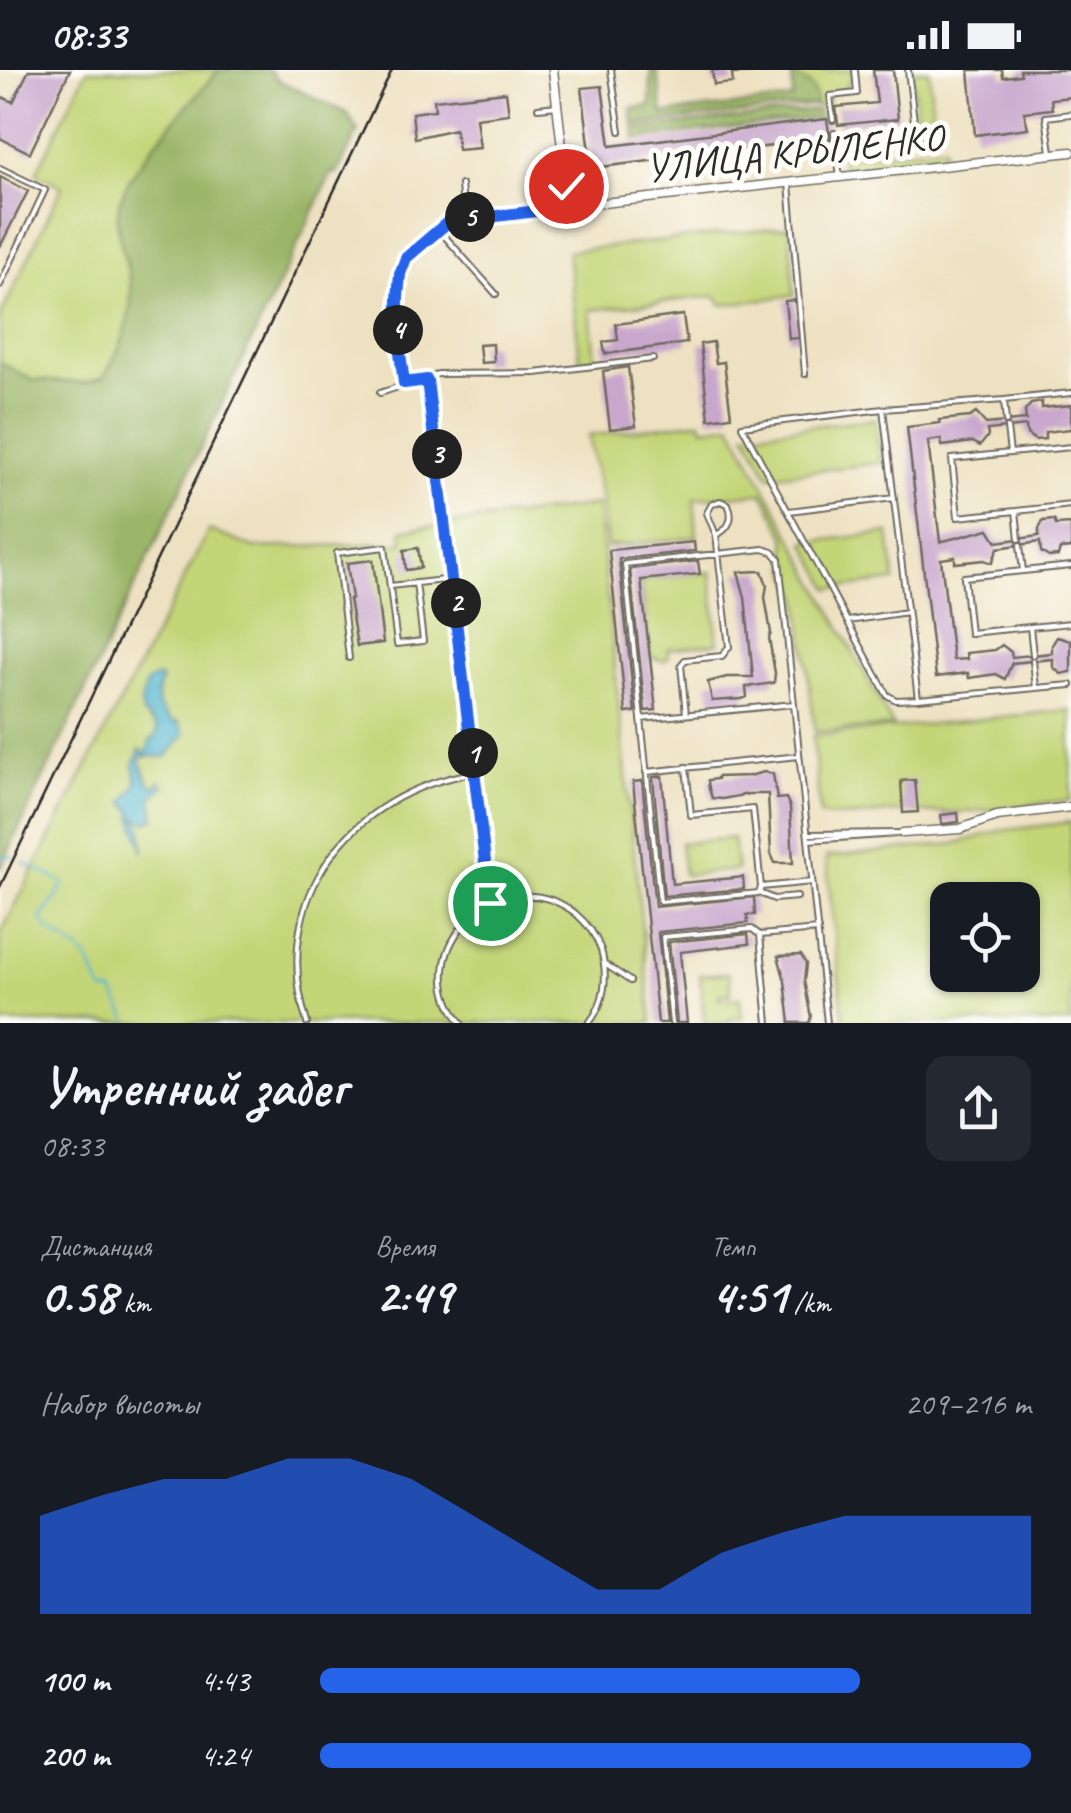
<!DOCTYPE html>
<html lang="ru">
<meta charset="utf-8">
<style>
:root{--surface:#171b24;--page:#242831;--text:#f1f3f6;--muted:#9ea1a6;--accent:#2563eb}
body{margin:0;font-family:Caveat,sans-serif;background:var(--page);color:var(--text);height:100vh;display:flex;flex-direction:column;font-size:38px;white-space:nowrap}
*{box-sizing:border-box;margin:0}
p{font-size:32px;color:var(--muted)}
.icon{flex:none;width:55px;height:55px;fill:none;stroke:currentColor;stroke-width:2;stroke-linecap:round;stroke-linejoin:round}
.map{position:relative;height:953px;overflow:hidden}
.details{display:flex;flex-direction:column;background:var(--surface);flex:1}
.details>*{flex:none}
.buttons{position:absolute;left:930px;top:812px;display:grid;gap:20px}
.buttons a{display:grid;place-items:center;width:110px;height:110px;border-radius:20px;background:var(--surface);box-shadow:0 2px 8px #0004;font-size:50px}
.pin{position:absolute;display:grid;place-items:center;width:85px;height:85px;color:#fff;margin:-42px;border:5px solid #fff;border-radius:50%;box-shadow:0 2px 10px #0007}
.km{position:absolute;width:50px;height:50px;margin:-25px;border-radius:50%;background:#222;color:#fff;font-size:28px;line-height:50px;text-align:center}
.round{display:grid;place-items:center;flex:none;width:105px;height:105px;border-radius:20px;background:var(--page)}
.headline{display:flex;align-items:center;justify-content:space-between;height:170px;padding:0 40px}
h1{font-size:55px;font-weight:700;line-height:75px}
.figures{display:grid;grid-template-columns:repeat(3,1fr);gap:15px;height:170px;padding:10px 40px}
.figures div{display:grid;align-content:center}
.figures b{font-size:50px;font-weight:700}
.figures small{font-size:28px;font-weight:400}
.figures p{font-size:28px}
.chart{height:280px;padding:20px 40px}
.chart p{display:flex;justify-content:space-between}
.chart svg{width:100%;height:180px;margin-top:10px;fill:var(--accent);opacity:.7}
ul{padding:0 40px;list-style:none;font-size:32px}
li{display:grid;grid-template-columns:160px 120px 1fr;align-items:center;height:75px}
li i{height:25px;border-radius:12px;background:var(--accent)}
.status{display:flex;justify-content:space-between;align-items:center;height:70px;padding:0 50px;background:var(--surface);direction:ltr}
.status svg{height:28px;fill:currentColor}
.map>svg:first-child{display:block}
.green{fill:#c4d578;stroke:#788052;stroke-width:2.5;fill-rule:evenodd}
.forest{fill:#9bb668;stroke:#63704a;stroke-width:2.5}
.water{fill:#4eb4cd;stroke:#3c707c;stroke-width:2.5}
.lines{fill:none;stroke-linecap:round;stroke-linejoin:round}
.stream{stroke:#4eb4cd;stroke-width:2.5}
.building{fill:#c9a7cd}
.service-casing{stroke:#6f6b60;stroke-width:8}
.minor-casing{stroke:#6f6b60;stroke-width:11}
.service{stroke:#fff;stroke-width:4}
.minor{stroke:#fff;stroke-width:8}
.rail{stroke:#2b2b2b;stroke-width:2.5}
.route-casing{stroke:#fff;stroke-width:20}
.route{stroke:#2563eb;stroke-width:12}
.labels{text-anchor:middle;stroke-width:10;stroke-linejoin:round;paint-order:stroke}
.street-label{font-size:40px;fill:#2b2b2b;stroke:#fdfcf7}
</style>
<div class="status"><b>08:33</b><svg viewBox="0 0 49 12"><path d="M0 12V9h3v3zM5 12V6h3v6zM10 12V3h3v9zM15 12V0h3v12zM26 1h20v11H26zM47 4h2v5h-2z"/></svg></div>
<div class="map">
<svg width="1071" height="953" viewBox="0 0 1071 953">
<rect width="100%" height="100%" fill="#fdfcf7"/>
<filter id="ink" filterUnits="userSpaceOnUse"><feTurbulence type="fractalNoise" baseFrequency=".01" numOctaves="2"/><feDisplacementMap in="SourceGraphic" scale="20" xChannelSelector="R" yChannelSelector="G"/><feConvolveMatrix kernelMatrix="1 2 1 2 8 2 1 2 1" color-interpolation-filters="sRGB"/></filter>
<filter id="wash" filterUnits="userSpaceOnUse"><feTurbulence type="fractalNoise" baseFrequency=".0048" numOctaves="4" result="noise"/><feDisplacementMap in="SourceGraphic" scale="40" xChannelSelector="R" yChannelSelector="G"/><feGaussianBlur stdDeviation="2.25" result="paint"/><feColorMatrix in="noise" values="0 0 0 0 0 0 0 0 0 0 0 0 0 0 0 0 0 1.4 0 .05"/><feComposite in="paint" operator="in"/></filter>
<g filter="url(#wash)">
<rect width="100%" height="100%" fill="#eee1c1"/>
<!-- green -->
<path class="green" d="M87,0H219C192,32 126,98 119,136C113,167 130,191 131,220C132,252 120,281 104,307L84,313L32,310L0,292V247L62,117L36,103Z
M793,0H852L854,9L848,12L847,20L830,23L826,37L798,32Z
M912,0H929L935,69H924L919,65Z
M944,76V89L844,100L841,88Z
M790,157L794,225L722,235L716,226L590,240L595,289L580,291L568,181Z
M875,349L881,393L769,406L746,363Z
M701,351L703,358L731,354L893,656L815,662L799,527L788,500L786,467L763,423L694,429L697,467L607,477L603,437L588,366Z
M598,435L652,953H0V865L209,460L254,478L403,473L402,460Z
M889,463L895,511L830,519L805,472Z
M711,502L718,573L668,579L669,587L664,591L650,587L641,510Z
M1071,640V730C1018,735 966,746 915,742C883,740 852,751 820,745L813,666Z
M1071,752V953H844L826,787L954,774L999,761ZM948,830H1022V905H948Z
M733,768L737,800L684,805L680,773Z
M729,903L731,924L719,925V930L740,928L742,948L730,949V953H704L700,905Z"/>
<!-- forest -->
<path class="forest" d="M219,0H270L277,10L348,44L358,61L337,104L332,102L0,799V292L32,310L84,313L104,307C120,281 132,251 131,220C130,191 113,167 119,136C126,98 192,32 219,0Z
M651,0H657L663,44L793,29L792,6C809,12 817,17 816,35L633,55L631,38L650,36Z
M818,40L819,48L635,69L634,59Z"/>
<!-- water -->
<path class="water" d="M157,607L162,610C152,629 158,641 175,653L178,651L185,664L167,687L143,686L140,690L149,713L155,717L160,711L164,716L152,728L155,748L146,752L136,747L142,758L144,783C141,768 132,754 132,740L124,732L137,714L134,694L140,679L146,685L151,669L155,667L158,658L143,644L141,633L147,612Z"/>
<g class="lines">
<!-- stream -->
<path class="stream" d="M0,788L12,786
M24,793L64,813C58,827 51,836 41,848C49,867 72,872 85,886C96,897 93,911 104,922H113L129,952"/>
</g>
<g id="blocks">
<!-- building -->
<path class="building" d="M29,0H70L30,83L0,68V26L13,32Z
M712,0H751V3L732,4L733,13L714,15Z
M873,0H893L898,49L838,55L836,37L877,33Z
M969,0H1002L1003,7L1021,5L1020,0H1071V27L1051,29L1052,39L1024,42L1028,58L975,65Z
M602,16L610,76L827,49L830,69L592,98L582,18Z
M506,22L509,44L476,48L480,78L458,80L455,59L415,68L412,43L435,40L434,30Z
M0,107L28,121L0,177Z
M795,230L799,268L789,269L785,231Z
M683,245L687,273L605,284L603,272L618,270L616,254Z
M713,272L716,293L724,292L731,346L709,349L700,274Z
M493,274L494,292L481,293L479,275Z
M628,297L636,356L610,359L603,301Z
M1042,332V338L1071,335V359L1045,362V369L1035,370L1027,364L1026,356L987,360L988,366L980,376L973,372L942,376L941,369L928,371L940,472L989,459L997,472L1039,466V459L1043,451L1054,450L1056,455L1071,454V478L1060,479L1058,486L1049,487L1041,482L1040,472L998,478L992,493L984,490L955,493V487L941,489L953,590L967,589L966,583L995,580L1002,575L1011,582L1012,587L1052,583V575L1057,567L1071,571V602L1061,604L1053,597V589L1012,593L1005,609L996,604L969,608L968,603L936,607L907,357L940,353L939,350L970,347L976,343L986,354L1026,350L1025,341L1031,334Z
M694,472L695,481L619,489L635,642L626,643L609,480Z
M418,478L421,498L406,500L404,480Z
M373,490L383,573L357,576L349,529H352L347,493Z
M698,491L700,504L641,510L656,640L645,641L630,499Z
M762,501L767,515L765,527L771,563L769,568L775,603L774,613L746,617L747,627L742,629L712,631L708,612L727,607H753L745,527L738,502Z
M764,702L773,704L777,729L786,728L790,737L793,793H775L771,784L768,724H749L722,729L712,728L709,719L708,710L717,709V707L749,706Z
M662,706L672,814L743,807L744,819L664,826L653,707Z
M915,710L918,742L903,743L901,711Z
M642,711L655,837L754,827L755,845H747L748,853L658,862L667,953H658L633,712Z
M958,743L959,752L942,754L941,745Z
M748,864L749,874L680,882L687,953H677L669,872Z
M801,885L806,894L804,911L811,947L809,953H790L785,911L778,886Z"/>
</g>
</g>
<g filter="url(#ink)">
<use href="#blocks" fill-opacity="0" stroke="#6f6b60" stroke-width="2.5"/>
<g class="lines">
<defs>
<path id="service" d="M611,0L620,61
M538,38L557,36
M833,50L830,26L857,23L855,0
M834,63L840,107
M836,78L916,68L908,0
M1051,82L1046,47L1071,44
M0,98L45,120L0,215
M789,113L805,304
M440,161L496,224
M427,310L490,833
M404,313C400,281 388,216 407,188C414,177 426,170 437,162C447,155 451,151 464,148L461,115
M380,323L438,304L535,303L653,289
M1004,330L883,339L918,629L1036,618
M883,339L742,356L887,625L896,630L918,629
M1006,352L1004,330L1071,323
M1007,358L1010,383L1071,377
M1010,383L952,389L958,447L1016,441
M789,441L894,428
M1019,469L1016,441L1071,435
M1020,475L1023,501L1071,496
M1023,501L964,507L970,563L1030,557
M390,516L453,509
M848,551L907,542
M1033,585L1030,557L1071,553
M349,588L337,483L385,477L397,574L423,571L416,513
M1033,591L1036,618L1071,615
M686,644L681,595L685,590L722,586L729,577L716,465L707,443L712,434L720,431L728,434C734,447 730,459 716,465
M641,649L794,634
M686,697L691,745L753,739L761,817L812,812
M646,702L799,686
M808,764L903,763
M808,770L898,764
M761,817L759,823L660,832L625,494L763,479L773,482L779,489L827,953
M759,823L774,829L797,827
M760,865L768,953
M605,894L630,911
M307,953C268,828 351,722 474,703
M461,953C404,880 501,787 575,843C587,853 596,866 601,880C608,905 606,932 589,953
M672,953L663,867L752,859L760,865L818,860"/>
<path id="minor" d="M553,0L569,137
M464,148L1071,82
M903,763L960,759L997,746L1071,737"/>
</defs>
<!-- service casing -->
<use href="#service" class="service-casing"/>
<!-- minor casing -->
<use href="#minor" class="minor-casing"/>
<!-- service -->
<use href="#service" class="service"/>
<!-- minor -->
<use href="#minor" class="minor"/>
<!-- rail -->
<path class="rail" d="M0,817L392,0"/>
</g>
</g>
<g class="lines" filter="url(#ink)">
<defs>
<path id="route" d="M490,833L427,310L404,313L398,268V228L400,204L406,188L448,152L569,137L566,116"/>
</defs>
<!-- route casing -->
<use href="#route" class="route-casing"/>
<!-- route -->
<use href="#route" class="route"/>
</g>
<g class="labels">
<!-- street labels -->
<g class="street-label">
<text transform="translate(794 82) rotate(-6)" y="14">УЛИЦА КРЫЛЕНКО</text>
</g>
</g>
</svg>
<div class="buttons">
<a><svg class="icon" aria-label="locate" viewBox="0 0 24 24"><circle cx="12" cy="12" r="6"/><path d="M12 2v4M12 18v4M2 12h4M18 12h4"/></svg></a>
</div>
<div class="pin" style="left:490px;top:833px;background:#1e9e55"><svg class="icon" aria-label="arrive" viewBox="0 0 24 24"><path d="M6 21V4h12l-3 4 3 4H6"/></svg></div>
<div class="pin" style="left:566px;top:116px;background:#d93025"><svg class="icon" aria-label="check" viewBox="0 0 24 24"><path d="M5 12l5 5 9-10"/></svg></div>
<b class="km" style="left:473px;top:683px">1</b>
<b class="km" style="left:456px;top:533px">2</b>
<b class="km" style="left:437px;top:384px">3</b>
<b class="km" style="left:398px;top:260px">4</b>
<b class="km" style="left:470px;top:147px">5</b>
</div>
<section class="details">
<div class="headline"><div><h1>Утренний забег</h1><p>08:33</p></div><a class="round"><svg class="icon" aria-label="share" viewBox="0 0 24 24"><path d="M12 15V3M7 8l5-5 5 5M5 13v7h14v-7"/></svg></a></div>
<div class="figures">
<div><p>Дистанция</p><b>0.58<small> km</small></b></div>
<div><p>Время</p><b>2:49</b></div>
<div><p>Темп</p><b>4:51<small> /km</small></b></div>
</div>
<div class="chart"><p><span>Набор высоты</span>209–216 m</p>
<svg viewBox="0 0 160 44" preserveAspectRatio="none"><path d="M0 44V20L10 15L20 11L30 11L40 6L50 6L60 11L70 20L80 29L90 38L100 38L110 29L120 24L130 20L140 20L150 20L160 20V44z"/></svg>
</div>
<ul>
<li><b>100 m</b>4:43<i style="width:76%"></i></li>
<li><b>200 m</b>4:24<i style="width:100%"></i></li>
</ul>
</section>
